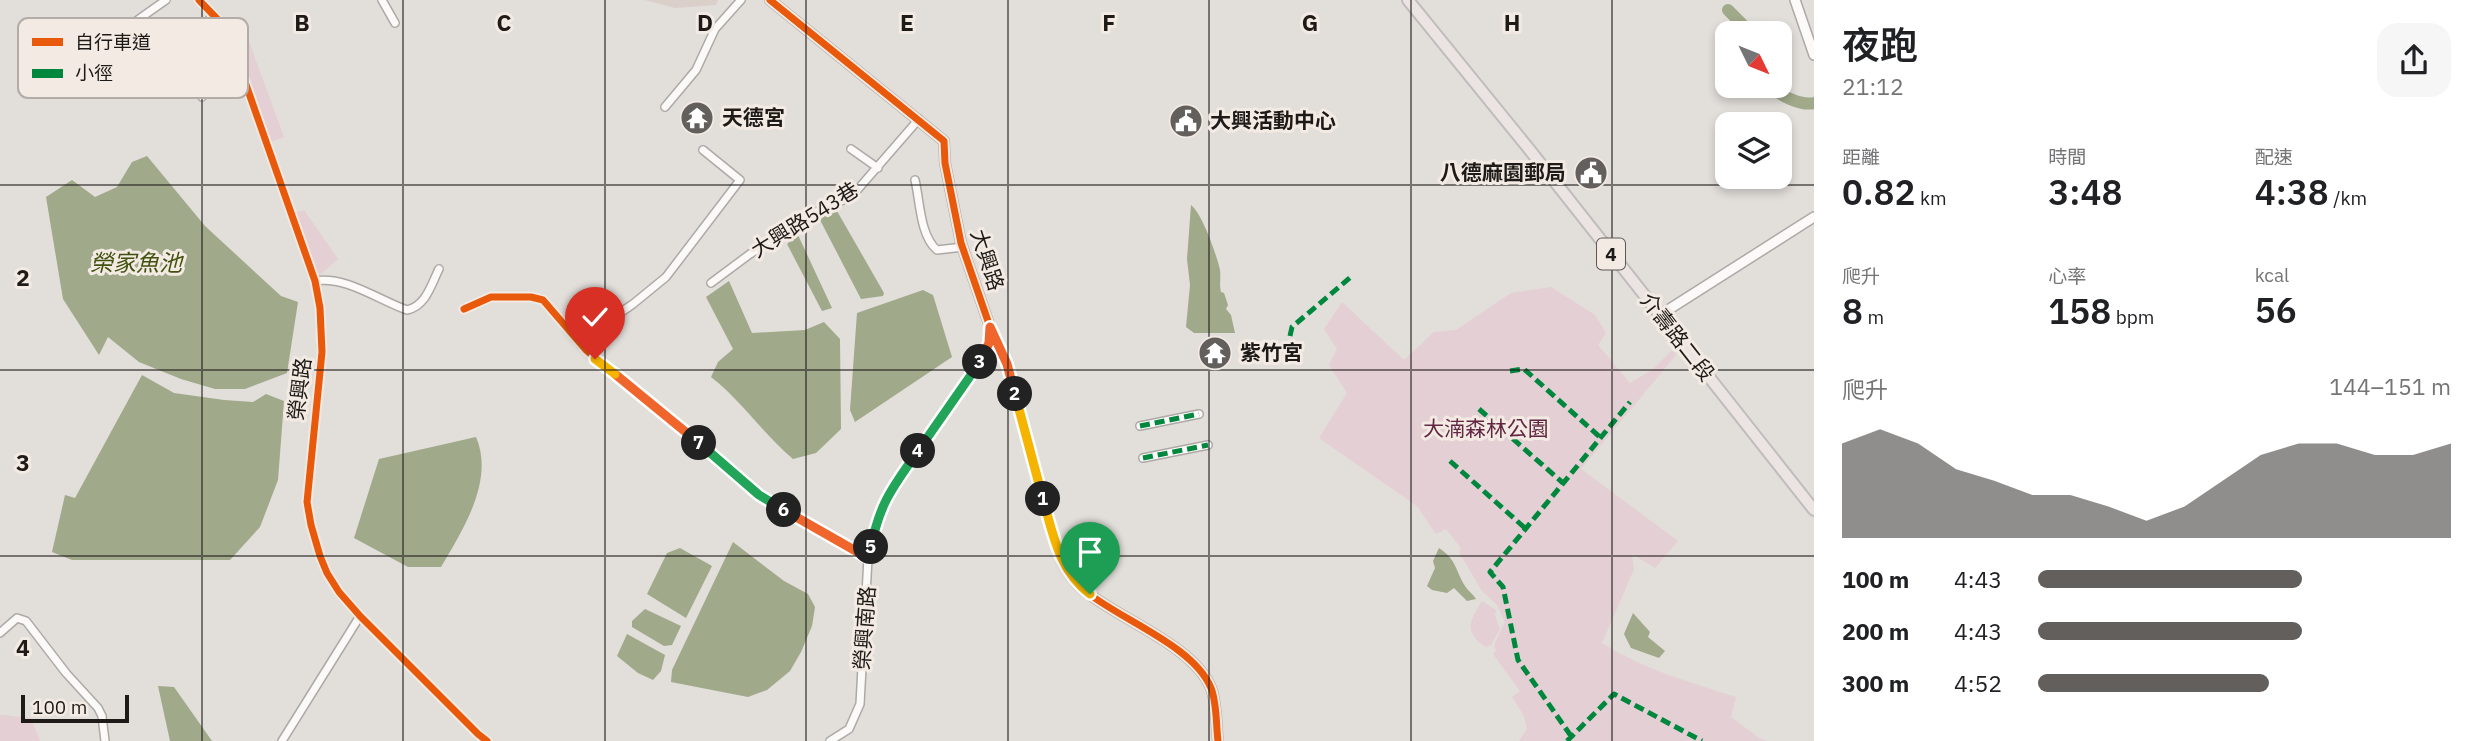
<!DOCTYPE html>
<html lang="zh-TW">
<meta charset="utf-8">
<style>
:root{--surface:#fff;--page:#f6f6f6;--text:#202124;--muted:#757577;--accent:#625f5c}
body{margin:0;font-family:"IBM Plex Sans","Noto Sans TC",sans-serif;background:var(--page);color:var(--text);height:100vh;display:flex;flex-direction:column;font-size:26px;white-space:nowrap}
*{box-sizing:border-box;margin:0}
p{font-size:23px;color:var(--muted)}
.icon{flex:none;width:38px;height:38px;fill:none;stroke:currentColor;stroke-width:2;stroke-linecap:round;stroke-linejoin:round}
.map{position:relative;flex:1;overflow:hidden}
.details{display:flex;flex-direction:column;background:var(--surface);width:665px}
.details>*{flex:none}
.needle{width:46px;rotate:133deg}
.buttons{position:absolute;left:1715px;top:21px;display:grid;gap:14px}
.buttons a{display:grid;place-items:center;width:77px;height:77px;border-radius:14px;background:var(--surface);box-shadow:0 4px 10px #0003;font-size:35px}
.scale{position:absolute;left:21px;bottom:18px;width:108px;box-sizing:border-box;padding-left:7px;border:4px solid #1d1a18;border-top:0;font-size:19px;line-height:24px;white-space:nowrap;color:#1d1a18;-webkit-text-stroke:5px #f3eae3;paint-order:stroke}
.pin{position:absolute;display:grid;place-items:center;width:60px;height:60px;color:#fff;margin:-72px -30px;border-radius:50% 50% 50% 0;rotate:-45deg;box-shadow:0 0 7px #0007}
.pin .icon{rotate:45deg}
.km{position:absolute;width:35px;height:35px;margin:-18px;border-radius:50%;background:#222;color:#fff;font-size:19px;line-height:35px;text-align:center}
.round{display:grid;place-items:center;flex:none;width:74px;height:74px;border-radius:21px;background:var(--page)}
.overview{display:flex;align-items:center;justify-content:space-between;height:119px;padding:0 28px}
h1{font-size:38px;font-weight:600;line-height:52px}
.metrics{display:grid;grid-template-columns:repeat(3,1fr);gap:10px;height:119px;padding:7px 28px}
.metrics div{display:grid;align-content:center}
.metrics b{font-size:35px;font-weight:600}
.metrics small{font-size:19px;font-weight:400}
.metrics p{font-size:19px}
.chart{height:196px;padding:14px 28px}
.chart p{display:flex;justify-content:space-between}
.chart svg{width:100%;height:126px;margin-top:7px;fill:var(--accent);opacity:.7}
ul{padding:0 28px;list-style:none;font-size:23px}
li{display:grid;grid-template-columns:112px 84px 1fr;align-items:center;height:52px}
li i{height:18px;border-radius:9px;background:var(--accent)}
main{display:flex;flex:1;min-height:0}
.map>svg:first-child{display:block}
.built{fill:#dacfc9}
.green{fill:#e4cfd4}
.water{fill:#a0a98a}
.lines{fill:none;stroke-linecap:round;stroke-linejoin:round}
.river{stroke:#a0a98a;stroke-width:12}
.minor-casing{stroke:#aca9a6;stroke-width:10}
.tertiary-casing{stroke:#aca9a6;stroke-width:12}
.primary-casing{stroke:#bfbdbb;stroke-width:14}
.minor{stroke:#fbfaf9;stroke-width:7}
.tertiary{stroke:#fbfaf9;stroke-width:9}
.primary{stroke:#ece4e2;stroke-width:10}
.quiet{stroke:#00873e;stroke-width:5;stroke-dasharray:10 5;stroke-linecap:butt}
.cycleway-casing{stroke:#f3eae3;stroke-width:11}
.cycleway{stroke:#e8590c;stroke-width:7}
.split-1-casing{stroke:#fff;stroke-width:14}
.split-2-casing{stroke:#fff;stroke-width:14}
.split-3-casing{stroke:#fff;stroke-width:14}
.split-4-casing{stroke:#fff;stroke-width:14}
.split-5-casing{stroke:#fff;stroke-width:14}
.split-6-casing{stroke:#fff;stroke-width:14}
.split-7-casing{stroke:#fff;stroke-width:14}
.split-8-casing{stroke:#fff;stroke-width:14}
.split-9-casing{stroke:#fff;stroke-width:14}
.split-1{stroke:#f5b400;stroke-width:9}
.split-2{stroke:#f5b400;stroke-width:9}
.split-3{stroke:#f0652b;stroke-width:9}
.split-4{stroke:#22a559;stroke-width:9}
.split-5{stroke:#22a559;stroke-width:9}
.split-6{stroke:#f0652b;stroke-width:9}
.split-7{stroke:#22a559;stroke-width:9}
.split-8{stroke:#f0652b;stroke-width:9}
.split-9{stroke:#f5b400;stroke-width:9}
.grid{fill:none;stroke:#1d1a18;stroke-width:2;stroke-opacity:0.55}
.labels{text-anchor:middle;stroke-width:6;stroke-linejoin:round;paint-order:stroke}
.shield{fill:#f3eae3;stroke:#5d5855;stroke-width:2}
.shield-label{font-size:19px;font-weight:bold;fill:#1d1a18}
.poi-label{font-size:21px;font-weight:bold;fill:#1d1a18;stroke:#f3eae3;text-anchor:start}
.street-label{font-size:21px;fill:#1d1a18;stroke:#f3eae3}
.park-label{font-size:21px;fill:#622743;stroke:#f3eae3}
.water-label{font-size:23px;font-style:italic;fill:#41520f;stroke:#f3eae3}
.key{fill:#f3eae3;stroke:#b3aca6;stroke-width:2}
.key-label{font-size:19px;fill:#1d1a18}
.grid-label{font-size:23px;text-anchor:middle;font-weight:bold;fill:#1d1a18;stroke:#f3eae3;stroke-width:6;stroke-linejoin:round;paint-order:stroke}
</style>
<main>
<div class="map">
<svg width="1814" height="741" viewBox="0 0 1814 741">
<rect width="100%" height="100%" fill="#e2deda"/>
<!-- built -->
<path class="built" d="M645,0H718L716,5L675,8Z"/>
<!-- green -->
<path class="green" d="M241,20L284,137L271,142L228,26Z
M304,210L338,259L316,278L295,213Z
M1551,287L1595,315L1606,333L1598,345L1630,383L1652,370L1672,350L1676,355L1581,469L1678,541L1655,568L1632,554L1634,569L1602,643C1642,669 1690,682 1736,697L1731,717L1759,738L1767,741H1519L1527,729L1524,716L1512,697L1520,691L1493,654L1496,651L1494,645L1505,622L1497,605L1482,591L1459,552L1461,548L1446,529L1436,534L1417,506L1319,438L1347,393L1329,365L1337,349L1324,329L1342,302L1404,360L1434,332L1456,330L1511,293Z
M1482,601L1496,610L1495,615L1500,629L1491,645L1486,647C1463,632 1470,620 1482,601Z
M0,715L31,718L40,741H0Z"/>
<!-- water -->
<path class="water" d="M147,156L205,226L281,296L298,302L287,373L245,389H215L181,379L139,362L108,337L99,355L63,299L46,197L72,180L95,197L117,187L132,162Z
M1191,205C1202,213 1217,256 1220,270C1221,278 1219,284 1221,292L1224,293L1228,305L1226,309L1231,315L1235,333H1194L1186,327L1190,285L1187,259Z
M837,211L884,293L883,296L861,299L819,218Z
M798,235L832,308L822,311L787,244Z
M729,281L752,333L805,330L824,322L840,339L841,429L816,453L793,459C763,434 742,401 711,377L718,362L733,349L706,297Z
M923,290L933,295L952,357L855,422L850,410L857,313Z
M142,375L174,393L224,400L253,402L266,394L284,401L278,480L260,527L230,560H72L52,552L65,495L75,498Z
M476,437C495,481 462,531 441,567H408L354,538L379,459Z
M733,542L784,581L808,594L815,607L812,626L801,652L790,671L767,690L748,697L671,682L672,670Z
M680,548L712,566L686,618L647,594L667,553Z
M1439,548C1457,560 1455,570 1465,586C1468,591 1473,594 1476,599L1467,601L1454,588L1447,593L1432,590L1427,586L1435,568L1433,561Z
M645,609L681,626L672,645L664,646L632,627V621Z
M1633,613L1650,632L1648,637L1665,651L1659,658L1631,648L1624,634Z
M627,634L665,655L661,671L653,680L638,673L617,656Z
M158,686L174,687L212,741H170Z"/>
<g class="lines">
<!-- river -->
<path class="river" d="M1728,10L1744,26L1747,33
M1772,86C1779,96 1802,106 1814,103"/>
<defs>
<path id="minor" d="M199,0L223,25L231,42L315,281L320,308L322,352L307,502L311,525L320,556L327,573L339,592L360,616L478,734L487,741
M382,0L395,23
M105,43L166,0
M177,66L213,14
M202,97L226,58L234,51
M665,107L696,70L715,29L741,0
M851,149L878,168
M915,180C920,201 920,236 937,250L963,247
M315,281C347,276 378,300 407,310C426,306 431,285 439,269
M711,283L750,254L812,214L852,196L919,119
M464,309L491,297H531L543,300L586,350L759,495L868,558
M581,345L595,330L633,304L666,277L740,180L703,150
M1140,426L1199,414
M1143,458L1208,445
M0,633L17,618L26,621L66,673L98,708L102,716L105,741
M282,741L360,616
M830,741L849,729L860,704L868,558L877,518L887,495L984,357L989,343L990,328"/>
<path id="tertiary" d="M770,0L944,141L945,163L961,243L990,327L1007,364L1058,551C1064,564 1070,577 1080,587C1115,618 1193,644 1211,688C1217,703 1216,725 1218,741
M1795,0L1814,55
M1660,315L1814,217"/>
<path id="primary" d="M1408,0L1529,149L1814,510"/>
</defs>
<!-- minor casing -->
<use href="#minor" class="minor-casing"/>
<!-- tertiary casing -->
<use href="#tertiary" class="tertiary-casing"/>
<!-- primary casing -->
<use href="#primary" class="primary-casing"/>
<!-- minor -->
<use href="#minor" class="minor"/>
<!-- tertiary -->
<use href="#tertiary" class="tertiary"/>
<!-- primary -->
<use href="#primary" class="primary"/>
<!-- quiet -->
<path class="quiet" d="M177,66L213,14
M202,97L226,58L234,51
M1290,336L1292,327L1352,276
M1510,371L1524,369L1601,438
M1479,409L1563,483
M1140,426L1199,414
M1143,458L1208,445
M1450,461L1526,529
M1571,736L1518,660L1503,587L1490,572L1630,402
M1567,741L1614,694L1702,741"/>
<defs>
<path id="cycleway" d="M199,0L223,25L231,42L315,281L320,308L322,352L307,502L311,525L320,556L327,573L339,592L360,616L478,734L487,741
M770,0L944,141L945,163L961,243L990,327L1007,364L1058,551C1064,564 1070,577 1080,587C1115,618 1193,644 1211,688C1217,703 1216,725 1218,741
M464,309L491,297H531L543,300L586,350L759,495L868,558"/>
</defs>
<!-- cycleway casing -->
<use href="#cycleway" class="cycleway-casing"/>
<!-- cycleway -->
<use href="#cycleway" class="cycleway"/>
</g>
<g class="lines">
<defs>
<path id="split-1" d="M1043,499C1053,534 1059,571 1090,594"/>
<path id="split-2" d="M1015,394L1043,499"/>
<path id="split-3" d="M980,362L989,343L990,327L1007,364L1015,394"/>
<path id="split-4" d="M918,451L980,362"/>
<path id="split-5" d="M871,547C880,502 893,487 918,451"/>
<path id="split-6" d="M784,510L868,558L871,547"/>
<path id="split-7" d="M699,443L759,495L784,510"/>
<path id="split-8" d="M615,374L699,443"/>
<path id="split-9" d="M595,359L615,374"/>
</defs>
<!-- split-1 casing -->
<use href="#split-1" class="split-1-casing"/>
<!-- split-2 casing -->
<use href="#split-2" class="split-2-casing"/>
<!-- split-3 casing -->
<use href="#split-3" class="split-3-casing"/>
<!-- split-4 casing -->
<use href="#split-4" class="split-4-casing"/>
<!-- split-5 casing -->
<use href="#split-5" class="split-5-casing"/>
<!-- split-6 casing -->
<use href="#split-6" class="split-6-casing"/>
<!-- split-7 casing -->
<use href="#split-7" class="split-7-casing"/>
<!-- split-8 casing -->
<use href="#split-8" class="split-8-casing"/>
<!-- split-9 casing -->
<use href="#split-9" class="split-9-casing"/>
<!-- split-1 -->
<use href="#split-1" class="split-1"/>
<!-- split-2 -->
<use href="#split-2" class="split-2"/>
<!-- split-3 -->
<use href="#split-3" class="split-3"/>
<!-- split-4 -->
<use href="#split-4" class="split-4"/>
<!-- split-5 -->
<use href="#split-5" class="split-5"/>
<!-- split-6 -->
<use href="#split-6" class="split-6"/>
<!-- split-7 -->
<use href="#split-7" class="split-7"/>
<!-- split-8 -->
<use href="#split-8" class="split-8"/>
<!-- split-9 -->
<use href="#split-9" class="split-9"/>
</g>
<!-- grid -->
<path class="grid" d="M202,0V741M403,0V741M605,0V741M806,0V741M1008,0V741M1209,0V741M1411,0V741M1612,0V741M0,185H1814M0,370H1814M0,556H1814"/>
<!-- icons -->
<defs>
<symbol id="temple-disc" viewBox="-11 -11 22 22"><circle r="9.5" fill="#625f5c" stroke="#f3eae3"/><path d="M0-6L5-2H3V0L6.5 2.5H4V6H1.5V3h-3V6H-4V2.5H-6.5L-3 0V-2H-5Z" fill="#fff"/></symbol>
<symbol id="civic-disc" viewBox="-11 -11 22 22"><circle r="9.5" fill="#625f5c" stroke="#f3eae3"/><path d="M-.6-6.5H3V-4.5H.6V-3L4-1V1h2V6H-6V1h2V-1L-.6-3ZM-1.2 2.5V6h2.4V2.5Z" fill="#fff"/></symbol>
</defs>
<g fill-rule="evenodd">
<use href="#temple-disc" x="678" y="99" width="38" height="38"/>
<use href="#civic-disc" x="1167" y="102" width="38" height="38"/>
<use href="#civic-disc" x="1572" y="154" width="38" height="38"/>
<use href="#temple-disc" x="1196" y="334" width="38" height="38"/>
</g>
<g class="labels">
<!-- shield labels -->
<rect class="shield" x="1597" y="238.5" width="28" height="31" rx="5"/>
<g class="shield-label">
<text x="1611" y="261">4</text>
</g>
<!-- poi labels -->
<g class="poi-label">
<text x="722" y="125">天德宮</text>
<text x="1210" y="128">大興活動中心</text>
<text x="1566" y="180" text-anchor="end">八德麻園郵局</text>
<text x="1240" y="360">紫竹宮</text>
</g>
<!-- street labels -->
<g class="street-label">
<text transform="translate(805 220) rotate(-32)" y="7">大興路543巷</text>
<text transform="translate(987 260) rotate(72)" y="7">大興路</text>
<text transform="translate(1677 337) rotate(52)" y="7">介壽路二段</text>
<text transform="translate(300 389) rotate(-83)" y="7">榮興路</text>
<text transform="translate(865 628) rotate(-86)" y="7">榮興南路</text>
</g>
<!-- park labels -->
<g class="park-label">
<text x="1486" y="436">大湳森林公園</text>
</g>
<!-- water labels -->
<g class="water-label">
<text x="136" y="271">榮家魚池</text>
</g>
</g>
<!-- legend -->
<rect x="18" y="18" width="230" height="80" rx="10" class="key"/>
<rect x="32" y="38" width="31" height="8" fill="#e8590c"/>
<rect x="32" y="69" width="31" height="9" fill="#00873e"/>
<g class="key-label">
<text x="75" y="49">自行車道</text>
<text x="75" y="80">小徑</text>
</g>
<g class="grid-label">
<text x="302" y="31">B</text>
<text x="504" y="31">C</text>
<text x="705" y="31">D</text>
<text x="907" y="31">E</text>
<text x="1109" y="31">F</text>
<text x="1310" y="31">G</text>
<text x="1512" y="31">H</text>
<text x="23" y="286">2</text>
<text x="23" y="471">3</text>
<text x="23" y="656">4</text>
</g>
</svg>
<div class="buttons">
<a><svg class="needle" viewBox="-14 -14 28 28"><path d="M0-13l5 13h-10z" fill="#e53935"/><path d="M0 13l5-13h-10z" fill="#757577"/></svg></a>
<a><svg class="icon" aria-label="layers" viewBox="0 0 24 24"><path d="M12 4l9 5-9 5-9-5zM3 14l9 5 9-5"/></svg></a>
</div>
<div class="scale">100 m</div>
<div class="pin" style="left:1090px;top:594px;background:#1e9e55"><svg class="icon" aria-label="arrive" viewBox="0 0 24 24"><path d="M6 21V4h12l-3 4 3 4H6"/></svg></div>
<div class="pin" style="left:595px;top:359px;background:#d93025"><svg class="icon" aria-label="check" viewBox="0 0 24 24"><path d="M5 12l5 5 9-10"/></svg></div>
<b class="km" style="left:1043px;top:499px">1</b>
<b class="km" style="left:1015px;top:394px">2</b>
<b class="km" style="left:980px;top:362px">3</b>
<b class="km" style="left:918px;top:451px">4</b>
<b class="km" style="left:871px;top:547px">5</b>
<b class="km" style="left:784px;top:510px">6</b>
<b class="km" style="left:699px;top:443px">7</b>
</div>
<section class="details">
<div class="overview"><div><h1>夜跑</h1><p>21:12</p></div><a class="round"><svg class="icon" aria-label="share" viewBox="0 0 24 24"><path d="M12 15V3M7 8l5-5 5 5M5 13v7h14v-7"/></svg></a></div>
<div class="metrics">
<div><p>距離</p><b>0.82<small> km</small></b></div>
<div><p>時間</p><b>3:48</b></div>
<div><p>配速</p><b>4:38<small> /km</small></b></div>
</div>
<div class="metrics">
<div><p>爬升</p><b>8<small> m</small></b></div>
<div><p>心率</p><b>158<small> bpm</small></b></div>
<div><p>kcal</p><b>56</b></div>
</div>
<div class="chart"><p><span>爬升</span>144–151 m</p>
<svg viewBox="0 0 160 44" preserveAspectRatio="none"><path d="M0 44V11L10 6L20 11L30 20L40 24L50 29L60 29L70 33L80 38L90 33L100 24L110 15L120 11L130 11L140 15L150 15L160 11V44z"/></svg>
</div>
<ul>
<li><b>100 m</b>4:43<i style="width:64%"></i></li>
<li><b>200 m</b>4:43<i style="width:64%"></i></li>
<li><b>300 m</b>4:52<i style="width:56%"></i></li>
</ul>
</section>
</main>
